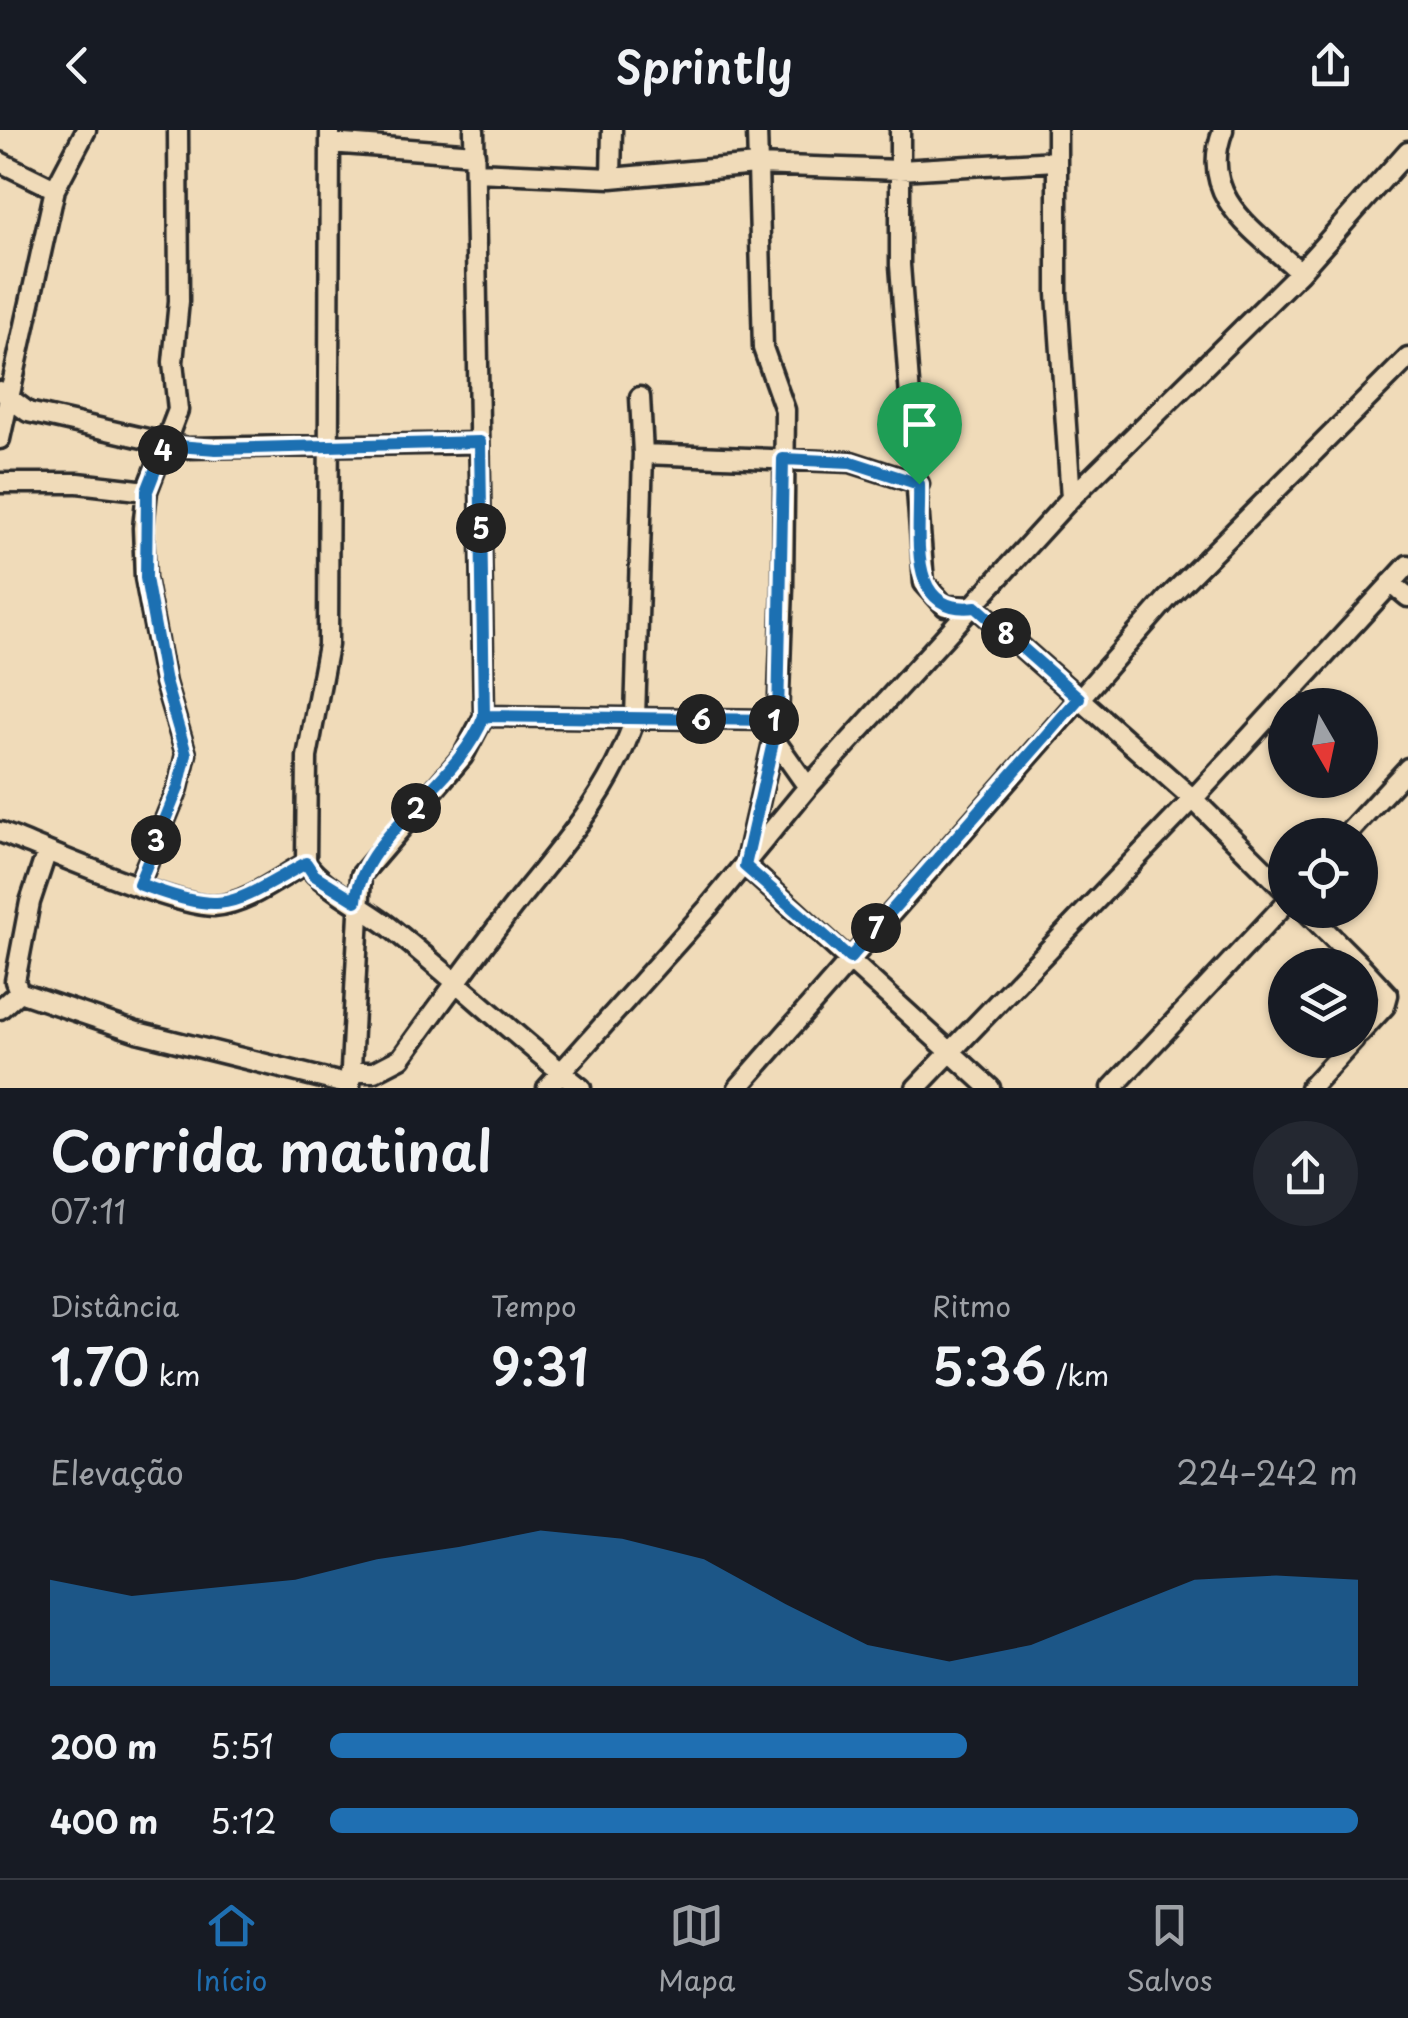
<!DOCTYPE html>
<html lang="pt">
<meta charset="utf-8">
<style>
:root{--surface:#171b24;--page:#242831;--text:#f1f3f6;--muted:#9ea1a6;--line:#363941;--accent:#1f6fb2}
body{margin:0;font-family:"Playpen Sans",sans-serif;background:var(--page);color:var(--text);height:100vh;display:flex;flex-direction:column;font-size:38px;white-space:nowrap}
*{box-sizing:border-box;margin:0}
p{font-size:32px;color:var(--muted)}
.icon{flex:none;width:55px;height:55px;fill:none;stroke:currentColor;stroke-width:2;stroke-linecap:round;stroke-linejoin:round}
.map{position:relative;height:958px;overflow:hidden}
.details{display:flex;flex-direction:column;background:var(--surface);flex:1}
.details>*{flex:none}
.needle{width:65px;rotate:171deg}
.fabs{position:absolute;left:1268px;top:558px;display:grid;gap:20px}
.fabs a{display:grid;place-items:center;width:110px;height:110px;border-radius:50%;background:var(--surface);box-shadow:0 2px 8px #0004;font-size:50px}
.pin{position:absolute;display:grid;place-items:center;width:85px;height:85px;color:#fff;margin:-102px -42px;border-radius:50% 50% 50% 0;rotate:-45deg;box-shadow:0 0 10px #0007}
.pin .icon{rotate:45deg}
.km{position:absolute;width:50px;height:50px;margin:-25px;border-radius:50%;background:#222;color:#fff;font-size:28px;line-height:50px;text-align:center}
.round{display:grid;place-items:center;flex:none;width:105px;height:105px;border-radius:52px;background:var(--page)}
.overview{display:flex;align-items:center;justify-content:space-between;height:170px;padding:0 50px}
h1{font-size:55px;font-weight:600;line-height:75px}
.figures{display:grid;grid-template-columns:repeat(3,1fr);gap:15px;height:170px;padding:10px 50px}
.figures div{display:grid;align-content:center}
.figures b{font-size:50px;font-weight:600}
.figures small{font-size:28px;font-weight:400}
.figures p{font-size:28px}
.chart{height:280px;padding:20px 50px}
.chart p{display:flex;justify-content:space-between}
.chart svg{width:100%;height:180px;margin-top:10px;fill:var(--accent);opacity:.7}
ul{padding:0 50px;list-style:none;font-size:32px}
li{display:grid;grid-template-columns:160px 120px 1fr;align-items:center;height:75px}
li i{height:25px;border-radius:12px;background:var(--accent)}
header{display:flex;justify-content:space-between;align-items:center;height:130px;padding:0 50px;background:var(--surface);font-size:45px;font-weight:600}
.menu{display:flex;justify-content:space-around;align-items:center;height:140px;border-top:2px solid var(--line);background:var(--surface);font-size:28px;color:var(--muted)}
.menu a{display:grid;justify-items:center;gap:5px}
.menu .active{color:var(--accent)}
.map>svg:first-child{display:block}
.lines{fill:none;stroke-linecap:round;stroke-linejoin:round}
.minor-casing{stroke:#2b2b2b;stroke-width:25}
.minor{stroke:#f0dbb9;stroke-width:18}
.route-casing{stroke:#fff;stroke-width:20}
.route{stroke:#1f6fb2;stroke-width:12}
</style>
<header><svg class="icon" aria-label="back" viewBox="0 0 24 24"><path d="M15 5l-7 7 7 7"/></svg>Sprintly<svg class="icon" aria-label="share" viewBox="0 0 24 24"><path d="M12 15V3M7 8l5-5 5 5M5 13v7h14v-7"/></svg></header>
<div class="map">
<svg width="1408" height="958" viewBox="0 0 1408 958">
<rect width="100%" height="100%" fill="#f0dbb9"/>
<filter id="ink" filterUnits="userSpaceOnUse"><feTurbulence type="fractalNoise" baseFrequency=".01" numOctaves="2"/><feDisplacementMap in="SourceGraphic" scale="20" xChannelSelector="R" yChannelSelector="G"/><feConvolveMatrix kernelMatrix="1 2 1 2 8 2 1 2 1" color-interpolation-filters="sRGB"/></filter>
<g filter="url(#ink)">
<g class="lines">
<defs>
<path id="minor" d="M330,0L328,515L307,627L306,733C322,757 367,779 391,798C456,850 516,907 581,958
M757,0L763,218L785,280L783,458L778,590L745,735L990,958
M900,0V135L924,453L945,476L976,477L1193,669L1285,760
M1057,0V164L1071,368
M1223,0C1197,67 1255,101 1300,142
M330,13L475,24
M0,32L55,59
M476,42L611,48L756,35L900,40L1055,31
M611,48L612,0
M0,261L28,282L187,318L479,313
M0,309L55,59L86,0
M643,324L851,332L919,354
M0,353H78L147,361
M1391,453L1408,467
M484,586L778,590
M774,609L808,657
M0,702C41,718 178,778 214,776C246,774 279,748 306,733
M1346,705L1408,638
M47,721L30,772L15,851L19,862L137,902L350,955
M139,754L178,658L186,624L165,553L145,448L143,398L147,361L178,280L173,232L179,171L178,0
M1305,780L1360,835
M1360,835L1388,865L1385,876L1360,903
M0,879L19,862
M350,942H374L401,928C440,874 479,820 520,768C566,711 612,660 635,588L643,324L640,267
M350,958L361,745L463,626L484,586L474,0
M547,958L708,778L808,657L1071,368L1300,142L1408,21
M738,958L1167,469L1408,228
M916,958L1193,669L1408,435
M1112,958L1285,774
M1310,958L1354,910"/>
</defs>
<!-- minor casing -->
<use href="#minor" class="minor-casing"/>
<!-- minor -->
<use href="#minor" class="minor"/>
</g>
</g>
<g class="lines" filter="url(#ink)">
<defs>
<path id="route" d="M919,354L851,332L783,329L778,590L484,586C461,651 361,706 356,771L314,745L306,733C227,777 227,786 139,754L178,658L186,624L165,552L146,448L147,361L165,315L216,319L480,312L484,586L778,590L745,736L850,828L1079,568L976,477C904,486 921,403 919,354"/>
</defs>
<!-- route casing -->
<use href="#route" class="route-casing"/>
<!-- route -->
<use href="#route" class="route"/>
</g>
</svg>
<div class="fabs">
<a><svg class="needle" viewBox="-14 -14 28 28"><path d="M0-13l5 13h-10z" fill="#e53935"/><path d="M0 13l5-13h-10z" fill="#9ea1a6"/></svg></a>
<a><svg class="icon" aria-label="locate" viewBox="0 0 24 24"><circle cx="12" cy="12" r="6"/><path d="M12 2v4M12 18v4M2 12h4M18 12h4"/></svg></a>
<a><svg class="icon" aria-label="layers" viewBox="0 0 24 24"><path d="M12 4l9 5-9 5-9-5zM3 14l9 5 9-5"/></svg></a>
</div>
<div class="pin" style="left:919px;top:354px;background:#1e9e55"><svg class="icon" aria-label="arrive" viewBox="0 0 24 24"><path d="M6 21V4h12l-3 4 3 4H6"/></svg></div>
<b class="km" style="left:774px;top:590px">1</b>
<b class="km" style="left:416px;top:678px">2</b>
<b class="km" style="left:156px;top:710px">3</b>
<b class="km" style="left:163px;top:320px">4</b>
<b class="km" style="left:481px;top:398px">5</b>
<b class="km" style="left:701px;top:589px">6</b>
<b class="km" style="left:876px;top:798px">7</b>
<b class="km" style="left:1006px;top:503px">8</b>
</div>
<section class="details">
<div class="overview"><div><h1>Corrida matinal</h1><p>07:11</p></div><a class="round"><svg class="icon" aria-label="share" viewBox="0 0 24 24"><path d="M12 15V3M7 8l5-5 5 5M5 13v7h14v-7"/></svg></a></div>
<div class="figures">
<div><p>Distância</p><b>1.70<small> km</small></b></div>
<div><p>Tempo</p><b>9:31</b></div>
<div><p>Ritmo</p><b>5:36<small> /km</small></b></div>
</div>
<div class="chart"><p><span>Elevação</span>224–242 m</p>
<svg viewBox="0 0 160 44" preserveAspectRatio="none"><path d="M0 44V18L10 22L20 20L30 18L40 13L50 10L60 6L70 8L80 13L90 24L100 34L110 38L120 34L130 26L140 18L150 17L160 18V44z"/></svg>
</div>
<ul>
<li><b>200 m</b>5:51<i style="width:62%"></i></li>
<li><b>400 m</b>5:12<i style="width:100%"></i></li>
</ul>
</section>
<nav class="menu">
<a class="active"><svg class="icon" aria-label="home" viewBox="0 0 24 24"><path d="M3 11l9-7 9 7M6 9v11h12V9"/></svg>Início</a>
<a><svg class="icon" aria-label="map" viewBox="0 0 24 24"><path d="M3 6l6-2 6 2 6-2v14l-6 2-6-2-6 2zM9 4v14M15 6v14"/></svg>Mapa</a>
<a><svg class="icon" aria-label="saved" viewBox="0 0 24 24"><path d="M7 4h10v16l-5-4-5 4z"/></svg>Salvos</a>
</nav>
